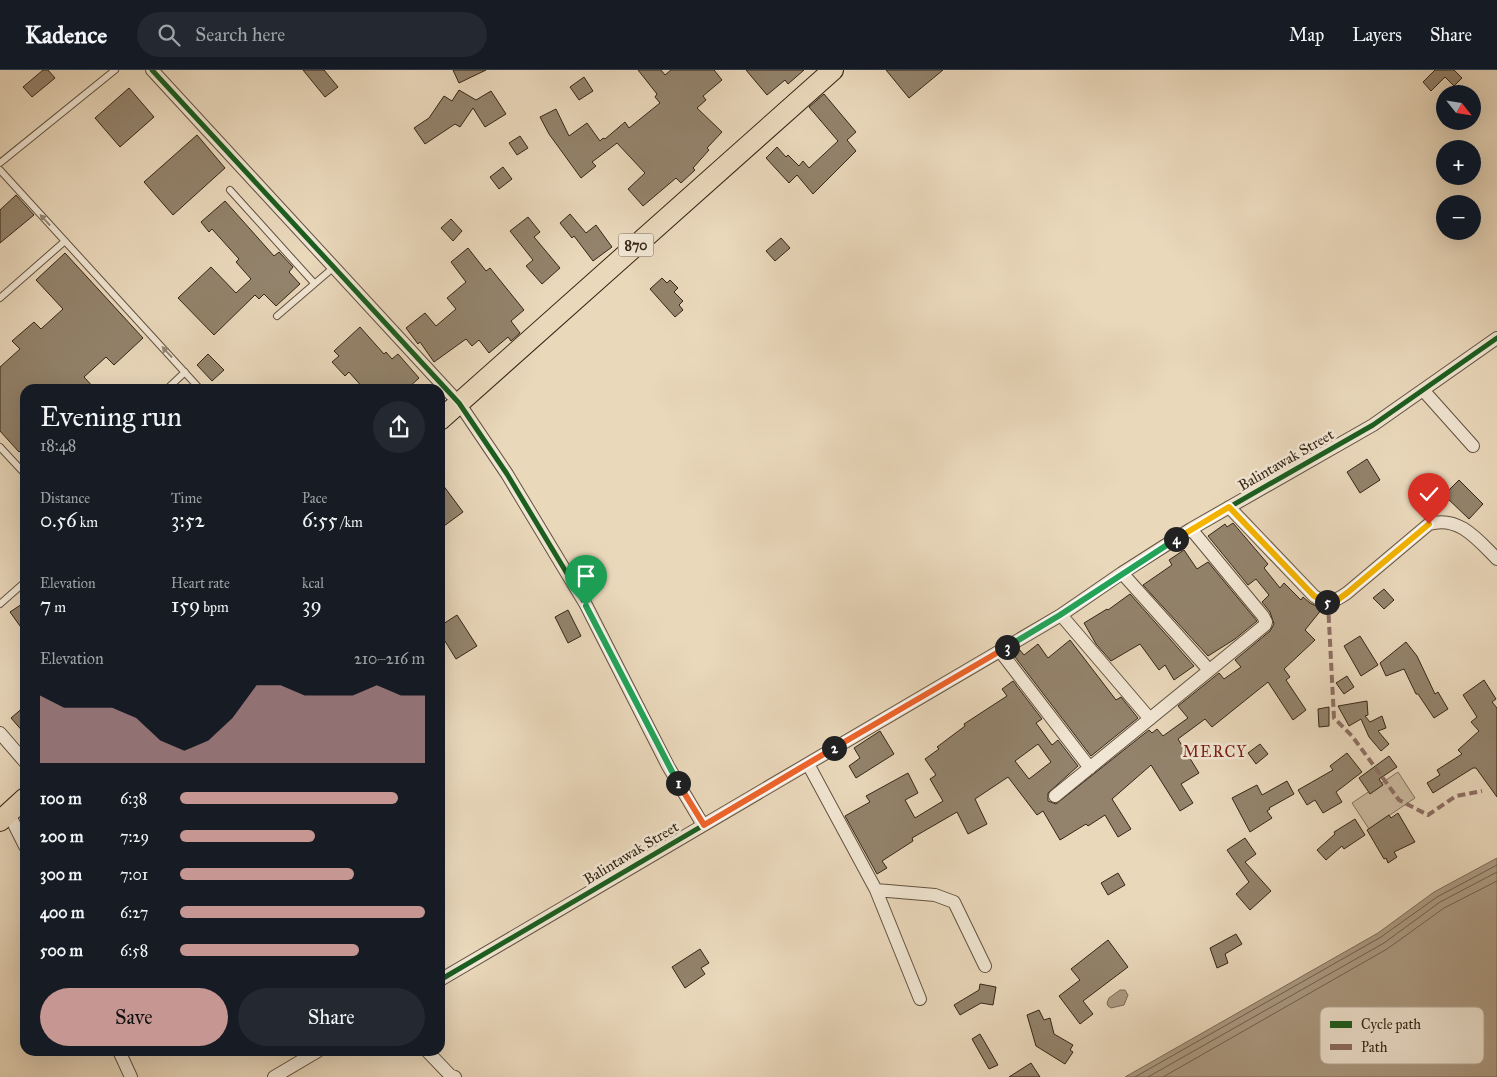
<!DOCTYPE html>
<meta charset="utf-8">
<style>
:root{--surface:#171b24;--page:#242831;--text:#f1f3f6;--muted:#9ea1a6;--line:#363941;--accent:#c59692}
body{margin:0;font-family:"IM FELL Great Primer",serif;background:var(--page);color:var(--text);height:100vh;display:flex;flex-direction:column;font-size:19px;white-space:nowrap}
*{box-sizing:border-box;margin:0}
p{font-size:16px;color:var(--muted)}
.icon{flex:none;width:28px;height:28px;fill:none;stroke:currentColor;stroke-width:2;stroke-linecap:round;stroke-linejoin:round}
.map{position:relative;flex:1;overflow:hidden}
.drawer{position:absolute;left:20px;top:314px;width:425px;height:672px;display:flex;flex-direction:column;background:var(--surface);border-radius:15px;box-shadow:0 5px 20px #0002}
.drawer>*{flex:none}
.needle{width:32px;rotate:120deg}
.controls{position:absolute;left:1436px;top:15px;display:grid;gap:10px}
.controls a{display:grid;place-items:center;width:45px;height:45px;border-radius:50%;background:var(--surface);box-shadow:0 5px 20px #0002;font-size:25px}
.pin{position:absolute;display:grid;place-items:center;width:42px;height:42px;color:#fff;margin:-51px -21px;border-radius:50% 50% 50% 0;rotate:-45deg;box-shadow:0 0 5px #0007}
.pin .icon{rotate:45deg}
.km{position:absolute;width:25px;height:25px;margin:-12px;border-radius:50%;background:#222;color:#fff;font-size:14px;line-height:25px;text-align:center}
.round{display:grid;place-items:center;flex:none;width:52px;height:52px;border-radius:26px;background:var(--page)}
.head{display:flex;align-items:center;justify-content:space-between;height:85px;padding:0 20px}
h1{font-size:28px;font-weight:600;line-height:38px}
.figures{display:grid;grid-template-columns:repeat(3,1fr);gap:8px;height:85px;padding:5px 20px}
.figures div{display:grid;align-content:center}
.figures b{font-size:21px;font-weight:600}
.figures small{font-size:14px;font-weight:400}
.figures p{font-size:14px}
.chart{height:140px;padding:10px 20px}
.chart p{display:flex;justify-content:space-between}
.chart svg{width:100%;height:90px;margin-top:5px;fill:var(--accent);opacity:.7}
.button{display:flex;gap:10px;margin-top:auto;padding:10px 20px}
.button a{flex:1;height:58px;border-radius:30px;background:var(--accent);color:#111;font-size:20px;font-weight:600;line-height:58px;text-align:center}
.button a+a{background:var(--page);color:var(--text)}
ul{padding:0 20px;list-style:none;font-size:16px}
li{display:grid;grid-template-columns:80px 60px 1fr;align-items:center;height:38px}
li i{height:12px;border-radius:6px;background:var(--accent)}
header{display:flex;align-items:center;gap:30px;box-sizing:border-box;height:70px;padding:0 25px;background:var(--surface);border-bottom:1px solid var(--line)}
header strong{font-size:24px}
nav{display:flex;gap:28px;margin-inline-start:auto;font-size:18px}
.search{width:350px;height:45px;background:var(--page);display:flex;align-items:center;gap:12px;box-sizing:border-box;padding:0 18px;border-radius:28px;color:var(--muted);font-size:19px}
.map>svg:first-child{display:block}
.green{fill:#cbba9f;stroke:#80705b}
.water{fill:#ac9b83;stroke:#7c6c58}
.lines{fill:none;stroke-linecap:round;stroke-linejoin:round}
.shore{stroke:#70604d;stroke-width:1}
.building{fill:#93836c;stroke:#352617;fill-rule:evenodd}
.lane-casing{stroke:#625240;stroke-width:8}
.street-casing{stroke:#625240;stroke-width:14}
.primary-casing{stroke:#352617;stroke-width:22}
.lane{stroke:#f1e6d3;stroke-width:6}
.street{stroke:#f1e6d3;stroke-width:12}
.primary{stroke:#ead8bb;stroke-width:20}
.quiet{stroke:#8d6e63;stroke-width:4;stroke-dasharray:8 4;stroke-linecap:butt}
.cycleway-casing{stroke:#f1e6d3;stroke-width:8}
.cycleway{stroke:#1b5e20;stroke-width:5}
.oneway{fill:#938675}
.split-1-casing{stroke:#fff;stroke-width:10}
.split-2-casing{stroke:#fff;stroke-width:10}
.split-3-casing{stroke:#fff;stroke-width:10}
.split-4-casing{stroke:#fff;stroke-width:10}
.split-5-casing{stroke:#fff;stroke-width:10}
.split-6-casing{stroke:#fff;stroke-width:10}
.split-1{stroke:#22a559;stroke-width:6}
.split-2{stroke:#f0652b;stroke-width:6}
.split-3{stroke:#f0652b;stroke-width:6}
.split-4{stroke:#22a559;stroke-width:6}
.split-5{stroke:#f5b400;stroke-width:6}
.split-6{stroke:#f5b400;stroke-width:6}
.labels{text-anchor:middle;stroke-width:5;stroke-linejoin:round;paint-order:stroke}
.shield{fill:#f1e6d3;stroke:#6d604f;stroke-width:1}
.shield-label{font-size:14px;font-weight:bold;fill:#352617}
.street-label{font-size:15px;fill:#352617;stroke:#f1e6d3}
.neighbourhood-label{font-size:16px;letter-spacing:1px;fill:#7a1f14;stroke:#f1e6d3}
.key{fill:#f1e6d3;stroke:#b9ac9b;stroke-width:1}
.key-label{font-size:14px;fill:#352617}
</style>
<header>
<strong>Kadence</strong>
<div class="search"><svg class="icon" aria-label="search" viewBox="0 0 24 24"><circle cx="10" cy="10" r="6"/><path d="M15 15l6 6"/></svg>Search here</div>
<nav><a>Map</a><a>Layers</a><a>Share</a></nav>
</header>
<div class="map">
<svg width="1497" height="1007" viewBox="0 0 1497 1007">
<rect width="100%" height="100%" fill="#ead8bb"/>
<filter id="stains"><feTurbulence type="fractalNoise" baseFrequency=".004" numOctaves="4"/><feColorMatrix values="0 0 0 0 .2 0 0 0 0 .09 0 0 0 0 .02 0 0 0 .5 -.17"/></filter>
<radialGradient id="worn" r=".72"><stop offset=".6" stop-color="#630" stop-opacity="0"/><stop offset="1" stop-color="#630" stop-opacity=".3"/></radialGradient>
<!-- green -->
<path class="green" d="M1398,702L1415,728L1369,759L1352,733Z"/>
<!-- water -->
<path class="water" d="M1497,788V1007H1125L1378,863L1434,822Z
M1120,920H1125L1128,925L1124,935L1111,938L1108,936L1107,933L1109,928Z"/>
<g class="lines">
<!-- shore -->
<path class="shore" d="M1135,1007L1381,867L1437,827L1497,795
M1148,1007L1384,873L1440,832L1497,802
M1163,1007L1387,879L1444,838L1497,811"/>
</g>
<!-- building -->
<path class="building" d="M43,0H48L55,8L32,27L23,17Z
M303,0H324L338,17L325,27Z
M453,0H486L459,13Z
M638,0H661L665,5L671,0H714L722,10L703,26L706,30L697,38L722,62L707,78L709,80L693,98L695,100L681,113L676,108L643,136L628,119L645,103L617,73L592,92L596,96L581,108L549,64L540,47L556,39L569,66L587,53L600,71L603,68L605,69L625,52L629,58L660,33L655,27L657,24Z
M746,0H804L788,14L785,10L767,25Z
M886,0H943L909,28Z
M1435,0H1454L1462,8L1454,16L1445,7L1431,21L1423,12Z
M584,7L593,21L579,30L570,17Z
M129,18L154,47L120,77L95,48Z
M459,20L476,30L491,21L506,44L485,57L473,38L460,57L455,54L425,74L414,58L429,48L444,26L452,31Z
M824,24L856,62L847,70L856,81L813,124L797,105L789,113L766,88L777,77L786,87L788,85L799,96L803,91L809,98L838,71L809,37Z
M197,65L225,98L173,145L144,112Z
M520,66L528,78L517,85L509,73Z
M503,97L512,109L499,119L490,107Z
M16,125L34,145L0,173V140Z
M225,131L274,186L279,182L293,197L289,202L300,214L276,236L264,224L259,229L255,225L214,265L178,228L211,197L236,223L251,209L236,192L239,189L212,159L209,162L201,152Z
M570,144L586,163L596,155L612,177L593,191L574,166L572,168L560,153Z
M528,147L540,162L534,167L560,198L542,214L526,196L533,190L510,161Z
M451,149L462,161L453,171L441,158Z
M781,168L790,178L775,191L766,181Z
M468,178L486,201L490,198L524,240L511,251L520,263L511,271L508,267L489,283L479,270L472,276L466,269L434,292L420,272L418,274L406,258L425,243L436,256L456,239L447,228L466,212L451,192Z
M65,183L143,268L114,295L106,287L84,307L95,319H25V377L19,382L0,361V297L20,279L12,271L34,252L41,259L63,239L36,210Z
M662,208L667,213L670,210L678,218L674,222L683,231L679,235L683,240L675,247L650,219Z
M360,257L384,284L386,282L392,289L398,284L419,308L407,319H364L349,302L345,306L332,292L339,286L334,281Z
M208,284L224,300L212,311L197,295Z
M1367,389L1380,410L1360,423L1347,402Z
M1459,410L1483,434L1469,449L1444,425Z
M440,411L463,442L444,456L440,451Z
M1233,453L1268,494L1264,498L1280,518L1284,513L1301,530L1303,527L1310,533L1322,539L1305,560L1315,570L1284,599L1290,607L1286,610L1306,640L1293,650L1268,612L1212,657L1205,649L1178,669L1199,703L1181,714L1193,733L1180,741L1151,695L1112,729L1131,759L1118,767L1105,745L1088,756L1086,754L1060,770L1043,741L1037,745L1008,707L975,729L987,754L968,764L957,742L912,768L913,771L882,791L887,798L877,804L845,746L870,732L866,726L908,703L918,723L905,730L915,748L943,731L930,709L936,705L925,689L939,679L937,677L965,656L964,654L1007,626L1002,619L1013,611L1042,649L1036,653L1052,675L1058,670L1078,696L1048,723V731L1056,734L1149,660L1152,663L1157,659L1163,666L1188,648L1178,636L1219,603L1224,609L1241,597L1235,590L1270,561L1274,554L1270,542L1262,532L1269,525L1256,509L1248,515L1208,466L1225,454L1227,457ZM1038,674L1051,692L1029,709L1015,691Z
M1184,480L1197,499L1208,492L1257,551L1235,569L1208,586L1143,515L1172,495L1169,490Z
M1384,519L1394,530L1384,539L1373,528Z
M1130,524L1194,596L1174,610L1165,595L1159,600L1140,574L1111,591L1096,574L1084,553L1107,539L1108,540Z
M25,532V563L10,542Z
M568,540L581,566L568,573L555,547Z
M457,545L477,576L456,589L440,563V556Z
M1360,566L1378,595L1361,606L1344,576Z
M1070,570L1116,630L1121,627L1138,648L1091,686L1012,583L1019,579L1024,585L1038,574L1048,588Z
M1406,572L1417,586L1435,624L1438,622L1448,639L1434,648L1418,624H1416L1404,599L1386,606L1380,593Z
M1347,606L1354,617L1344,624L1336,613Z
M1484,610L1496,629L1492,632L1497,638V727L1476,698H1473L1433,723L1427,713L1440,705L1437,700L1462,684L1458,680L1479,661L1471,652L1477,647L1463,625Z
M1367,631L1368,645L1365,646L1370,652L1382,646L1386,658L1378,661L1389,674L1381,681L1369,667L1361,649L1349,656L1338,636Z
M25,636V664L11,648Z
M1329,637V656L1319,657L1318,639Z
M880,661L894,684L856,708L849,696L860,688L854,678Z
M1260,674L1268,684L1256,694L1248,683Z
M1347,683L1362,702L1336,722L1342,732L1323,743L1315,730L1307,735L1298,720L1333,700L1330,696Z
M1389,686L1397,697L1379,709L1383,715L1370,724L1359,708Z
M1287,711L1294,724L1269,738L1270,739L1267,741L1272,748L1250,762L1232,728L1257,715L1262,725Z
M1398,743L1415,772L1394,782L1397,787L1388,793L1386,788L1384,789L1367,760L1389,745L1391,748Z
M1355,749L1365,765L1344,779L1342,776L1326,790L1317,780L1335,764L1334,762Z
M1245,768L1256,784L1245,792L1271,821L1250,840L1236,824L1249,812L1227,780Z
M1118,803L1125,815L1108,825L1101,813Z
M1236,864L1242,874L1225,884L1228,893L1217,898L1210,878Z
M1108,870L1128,897L1083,931L1093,944L1080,954L1059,926L1080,910L1071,899Z
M700,879L709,893L701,898L705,904L685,918L672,897Z
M980,914L996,917L993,935L981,933L960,945L954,935L979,920Z
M1039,940L1044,950L1050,948L1054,964L1073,975L1070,980L1073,982L1065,994L1036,976L1027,945Z
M980,964L998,995L989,999L972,969Z
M1031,993L1040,1007H1009Z"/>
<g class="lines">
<defs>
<path id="lane" d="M0,93L115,0
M0,100L200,319
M230,120L314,213
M0,228L65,171
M277,246L334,197
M167,319L185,302
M0,377L25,404
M0,534L25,512"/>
<path id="street" d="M152,0L459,333L507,404L586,535L668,696L703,755
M1423,320L1473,376
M1229,437L1314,526C1327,535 1334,532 1347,523L1429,454C1459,445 1478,470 1497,489
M1122,503L1209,600
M1061,545L1150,649
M1000,581L1090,698
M0,663L25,692
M808,694L876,820L920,929
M1055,726L1265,555L1266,552L1263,546L1191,459
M9,744L25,776
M876,820L935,825L954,832L985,896
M440,910L1061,545L1122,503L1191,459L1373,355L1497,268
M119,981L131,1007
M427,981L450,1005L455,1007
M274,1007L318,981"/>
<path id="primary" d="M440,350L833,0
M0,751L25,728"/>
</defs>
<!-- lane casing -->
<use href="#lane" class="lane-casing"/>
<!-- street casing -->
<use href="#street" class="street-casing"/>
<!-- primary casing -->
<use href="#primary" class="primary-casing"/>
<!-- lane -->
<use href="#lane" class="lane"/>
<!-- street -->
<use href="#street" class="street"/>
<!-- primary -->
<use href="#primary" class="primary"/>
<!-- quiet -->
<path class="quiet" d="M1328,533L1334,648L1352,666L1399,730L1428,745L1456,726L1482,721"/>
<defs>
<path id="cycleway" d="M152,0L459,333L507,404L586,535L668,696L703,755
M440,910L1061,545L1122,503L1191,459L1373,355L1497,268"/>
</defs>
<!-- cycleway casing -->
<use href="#cycleway" class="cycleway-casing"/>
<!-- cycleway -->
<use href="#cycleway" class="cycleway"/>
</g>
<!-- one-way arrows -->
<defs><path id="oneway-solid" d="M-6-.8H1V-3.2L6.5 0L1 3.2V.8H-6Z" transform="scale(1.25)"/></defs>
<g class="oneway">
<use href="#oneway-solid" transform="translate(45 150) rotate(-133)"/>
<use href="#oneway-solid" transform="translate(167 282) rotate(-133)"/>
</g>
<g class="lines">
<defs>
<path id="split-1" d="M586,536L678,713"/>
<path id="split-2" d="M678,713L704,755L834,678"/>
<path id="split-3" d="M834,678L1007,577"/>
<path id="split-4" d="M1007,577L1060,545L1176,469"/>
<path id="split-5" d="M1176,469L1229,437L1314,526L1327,532"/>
<path id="split-6" d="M1327,532L1336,531L1347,523L1429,454"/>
</defs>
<!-- split-1 casing -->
<use href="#split-1" class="split-1-casing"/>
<!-- split-2 casing -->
<use href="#split-2" class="split-2-casing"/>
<!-- split-3 casing -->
<use href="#split-3" class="split-3-casing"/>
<!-- split-4 casing -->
<use href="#split-4" class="split-4-casing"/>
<!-- split-5 casing -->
<use href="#split-5" class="split-5-casing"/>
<!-- split-6 casing -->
<use href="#split-6" class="split-6-casing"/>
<!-- split-1 -->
<use href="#split-1" class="split-1"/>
<!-- split-2 -->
<use href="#split-2" class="split-2"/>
<!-- split-3 -->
<use href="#split-3" class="split-3"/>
<!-- split-4 -->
<use href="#split-4" class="split-4"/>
<!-- split-5 -->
<use href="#split-5" class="split-5"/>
<!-- split-6 -->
<use href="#split-6" class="split-6"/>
</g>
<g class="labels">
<!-- shield labels -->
<rect class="shield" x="618.5" y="163.5" width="35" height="23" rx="4"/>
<g class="shield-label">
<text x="636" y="180">870</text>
</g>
<!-- street labels -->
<g class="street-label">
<text transform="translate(1286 390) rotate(-30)" y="5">Balintawak Street</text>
<text transform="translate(631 783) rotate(-31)" y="5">Balintawak Street</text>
</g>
<!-- neighbourhood labels -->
<g class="neighbourhood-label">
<text x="1215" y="687">MERCY</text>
</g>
</g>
<!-- legend -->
<rect x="1320" y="937" width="164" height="57" rx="8" class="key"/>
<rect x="1330" y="951" width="22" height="7" fill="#1b5e20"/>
<rect x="1330" y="974" width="22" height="6" fill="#8d6e63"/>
<g class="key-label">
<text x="1361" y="959">Cycle path</text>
<text x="1361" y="982">Path</text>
</g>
<rect width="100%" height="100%" filter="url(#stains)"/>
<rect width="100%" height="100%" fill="url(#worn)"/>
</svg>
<div class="controls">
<a><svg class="needle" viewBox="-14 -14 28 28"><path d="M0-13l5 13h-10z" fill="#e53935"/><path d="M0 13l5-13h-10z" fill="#9ea1a6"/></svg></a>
<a>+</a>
<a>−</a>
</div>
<div class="pin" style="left:586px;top:536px;background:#1e9e55"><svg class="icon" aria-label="arrive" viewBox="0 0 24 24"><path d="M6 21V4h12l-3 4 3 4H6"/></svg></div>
<div class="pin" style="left:1429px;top:454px;background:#d93025"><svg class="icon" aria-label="check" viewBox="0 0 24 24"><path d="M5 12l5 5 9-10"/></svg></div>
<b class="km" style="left:678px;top:713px">1</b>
<b class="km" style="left:834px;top:678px">2</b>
<b class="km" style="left:1007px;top:577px">3</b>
<b class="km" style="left:1176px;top:469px">4</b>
<b class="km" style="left:1327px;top:532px">5</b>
<section class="drawer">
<div class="head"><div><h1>Evening run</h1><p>18:48</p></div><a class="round"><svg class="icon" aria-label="share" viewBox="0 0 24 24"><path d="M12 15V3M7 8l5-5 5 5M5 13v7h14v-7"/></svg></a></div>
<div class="figures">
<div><p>Distance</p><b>0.56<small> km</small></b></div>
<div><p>Time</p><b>3:52</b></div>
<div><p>Pace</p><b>6:55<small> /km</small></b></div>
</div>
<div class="figures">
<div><p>Elevation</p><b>7<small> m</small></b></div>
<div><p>Heart rate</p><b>159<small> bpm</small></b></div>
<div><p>kcal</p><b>39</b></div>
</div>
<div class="chart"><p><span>Elevation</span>210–216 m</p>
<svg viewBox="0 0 160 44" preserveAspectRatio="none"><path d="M0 44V11L10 17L20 17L30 17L40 22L50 33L60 38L70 33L80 22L90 6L100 6L110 11L120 11L130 11L140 6L150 11L160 11V44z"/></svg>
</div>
<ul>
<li><b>100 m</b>6:38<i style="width:89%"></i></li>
<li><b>200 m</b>7:29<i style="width:55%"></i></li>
<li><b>300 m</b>7:01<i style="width:71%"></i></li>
<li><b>400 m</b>6:27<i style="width:100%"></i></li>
<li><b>500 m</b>6:58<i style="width:73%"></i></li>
</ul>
<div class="button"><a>Save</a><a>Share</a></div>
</section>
</div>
